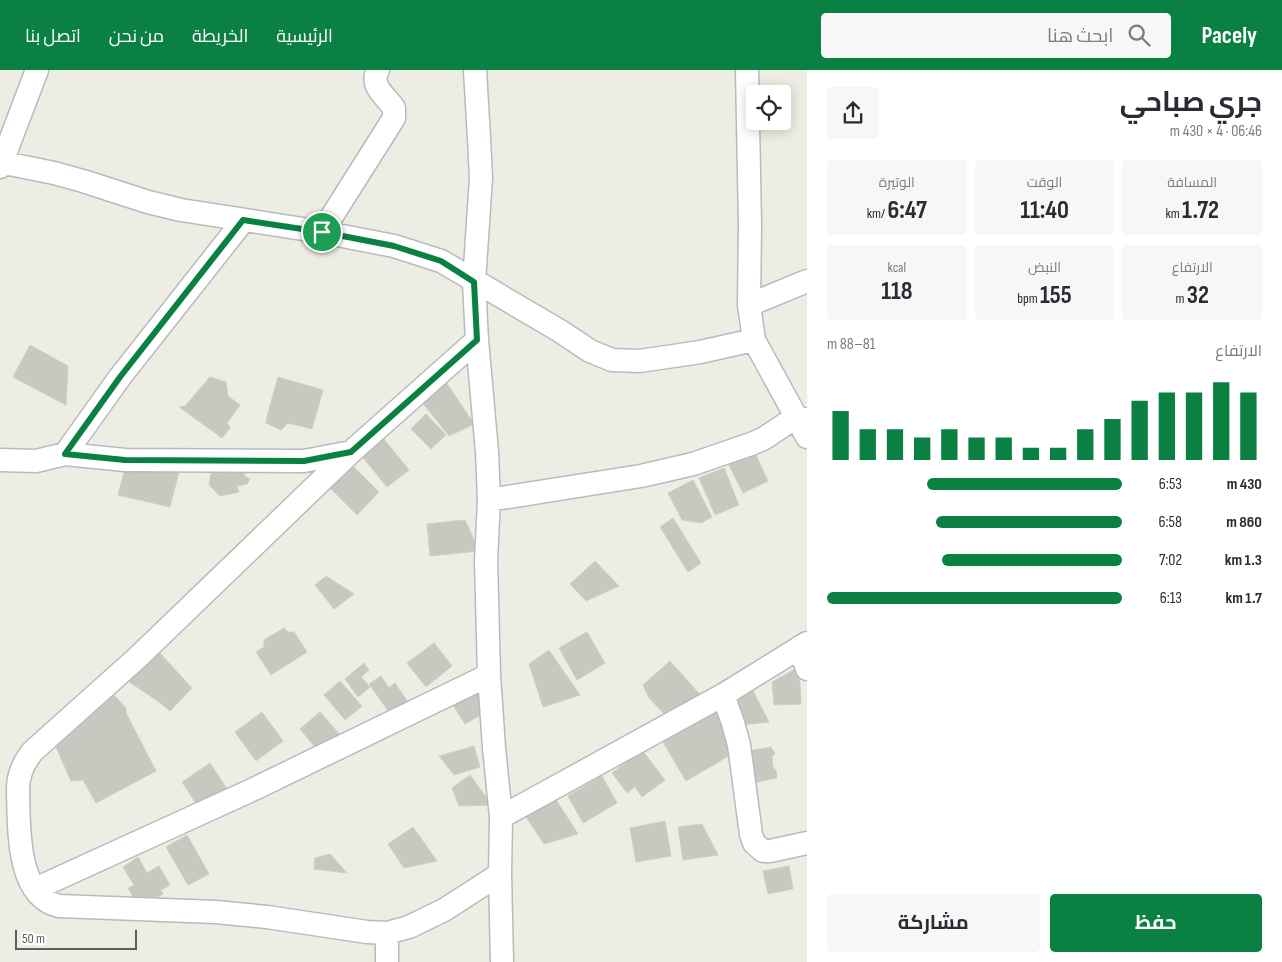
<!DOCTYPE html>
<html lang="ar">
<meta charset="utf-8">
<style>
:root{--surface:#fff;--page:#f7f7f7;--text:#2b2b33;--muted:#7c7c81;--accent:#0b8043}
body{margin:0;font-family:"Sofia Sans Condensed",Cairo,sans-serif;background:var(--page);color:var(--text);direction:rtl;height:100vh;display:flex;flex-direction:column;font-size:19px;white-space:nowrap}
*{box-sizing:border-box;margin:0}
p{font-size:16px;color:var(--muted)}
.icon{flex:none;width:28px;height:28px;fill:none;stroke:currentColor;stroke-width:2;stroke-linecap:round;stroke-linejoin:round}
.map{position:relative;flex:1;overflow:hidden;direction:ltr}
.details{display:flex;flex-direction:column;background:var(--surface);width:475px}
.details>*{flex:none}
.buttons{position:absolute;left:746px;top:15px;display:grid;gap:10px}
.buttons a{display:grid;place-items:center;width:45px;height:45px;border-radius:5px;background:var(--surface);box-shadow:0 2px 12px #0003;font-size:25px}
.scale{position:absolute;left:15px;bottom:12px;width:122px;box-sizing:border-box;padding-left:5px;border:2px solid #5b5e63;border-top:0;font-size:14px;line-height:18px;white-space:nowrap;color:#5b5e63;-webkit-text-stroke:4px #fff;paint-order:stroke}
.pin{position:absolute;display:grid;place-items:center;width:42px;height:42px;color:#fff;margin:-21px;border:2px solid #fff;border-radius:50%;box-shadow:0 1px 5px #0007}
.round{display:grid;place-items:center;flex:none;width:52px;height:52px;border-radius:5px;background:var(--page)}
.headline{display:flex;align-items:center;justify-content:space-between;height:85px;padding:0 20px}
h1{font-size:28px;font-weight:700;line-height:38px}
.metrics{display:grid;grid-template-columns:repeat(3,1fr);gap:8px;height:85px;padding:5px 20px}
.metrics div{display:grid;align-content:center;border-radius:5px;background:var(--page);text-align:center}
.metrics b{font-size:25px;font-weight:700}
.metrics small{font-size:14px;font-weight:400}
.metrics p{font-size:14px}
.chart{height:140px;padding:10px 20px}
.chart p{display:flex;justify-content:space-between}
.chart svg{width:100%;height:90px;margin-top:5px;stroke:var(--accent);stroke-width:6}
.cta{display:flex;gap:10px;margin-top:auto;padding:10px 20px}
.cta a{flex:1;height:58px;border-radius:5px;background:var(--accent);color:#fff;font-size:20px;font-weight:700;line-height:58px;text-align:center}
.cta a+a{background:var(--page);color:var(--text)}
ul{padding:0 20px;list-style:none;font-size:16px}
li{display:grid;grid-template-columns:80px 60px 1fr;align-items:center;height:38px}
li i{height:12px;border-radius:6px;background:var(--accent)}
header{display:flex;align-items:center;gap:30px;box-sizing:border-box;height:70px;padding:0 25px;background:var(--accent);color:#fff}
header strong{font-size:24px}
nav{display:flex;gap:28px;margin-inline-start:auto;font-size:18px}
.search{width:350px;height:45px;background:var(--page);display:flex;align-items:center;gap:12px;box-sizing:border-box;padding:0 18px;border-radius:5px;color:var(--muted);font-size:19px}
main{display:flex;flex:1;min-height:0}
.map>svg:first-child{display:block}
.building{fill:#c8c7c0;stroke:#d2cfc2}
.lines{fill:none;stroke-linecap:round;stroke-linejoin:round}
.minor-casing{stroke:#b8babf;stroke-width:25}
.minor{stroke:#fff;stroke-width:22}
.route-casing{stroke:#fff;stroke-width:10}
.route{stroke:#0b8043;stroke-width:6}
</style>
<header>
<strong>Pacely</strong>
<div class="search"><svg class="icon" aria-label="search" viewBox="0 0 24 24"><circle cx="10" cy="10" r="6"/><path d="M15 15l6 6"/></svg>ابحث هنا</div>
<nav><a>الرئيسية</a><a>الخريطة</a><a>من نحن</a><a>اتصل بنا</a></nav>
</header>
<main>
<section class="details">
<div class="headline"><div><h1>جري صباحي</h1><p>06:46 · 4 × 430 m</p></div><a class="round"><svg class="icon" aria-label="share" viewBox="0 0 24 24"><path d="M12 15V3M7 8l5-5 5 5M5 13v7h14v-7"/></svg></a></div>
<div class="metrics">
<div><p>المسافة</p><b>1.72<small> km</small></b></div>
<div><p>الوقت</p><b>11:40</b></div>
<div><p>الوتيرة</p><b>6:47<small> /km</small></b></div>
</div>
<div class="metrics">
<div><p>الارتفاع</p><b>32<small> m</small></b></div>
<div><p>النبض</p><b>155<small> bpm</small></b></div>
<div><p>kcal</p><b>118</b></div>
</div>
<div class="chart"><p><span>الارتفاع</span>81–88 m</p>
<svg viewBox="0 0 160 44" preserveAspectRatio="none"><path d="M5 44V20M15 44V29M25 44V29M35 44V33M45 44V29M55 44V33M65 44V33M75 44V38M85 44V38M95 44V29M105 44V24M115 44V15M125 44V11M135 44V11M145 44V6M155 44V11"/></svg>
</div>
<ul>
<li><b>430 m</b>6:53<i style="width:66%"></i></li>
<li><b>860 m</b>6:58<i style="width:63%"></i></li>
<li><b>1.3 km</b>7:02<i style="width:61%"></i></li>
<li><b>1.7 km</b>6:13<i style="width:100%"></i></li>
</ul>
<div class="cta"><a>حفظ</a><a>مشاركة</a></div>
</section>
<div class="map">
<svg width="807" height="892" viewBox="0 0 807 892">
<rect width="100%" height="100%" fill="#eeede3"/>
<!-- building -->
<path class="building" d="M30,275L68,296L66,335L13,307Z
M210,307L226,312L228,326L240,335L227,353L230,358L222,368L179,337L185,336Z
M278,307L323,320L312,359L288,353L281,360L266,353L268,343Z
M446,312L474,354L449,366L422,332Z
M426,344L446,365L431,379L411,359Z
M383,368L409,400L387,417L361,385Z
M753,379L768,411L743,423L727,391Z
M213,393L245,399L244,406L250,409L247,414L237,416L239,422L220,426L209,415Z
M151,395L179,402L170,437L118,425L125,398Z
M352,395L379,422L357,445L330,418Z
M724,398L739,435L715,445L699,408Z
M693,410L712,447L701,453L682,450L668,423Z
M673,448L701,493L688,502L660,457Z
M465,450L479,481L430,486L427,454Z
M595,491L619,516L586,531L570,514Z
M326,506L354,524L334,539L315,515Z
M284,558L288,562H294L307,582L271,605L256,582L264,577V570Z
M587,562L605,593L577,610L559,578Z
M434,573L452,596L426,617L407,593Z
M549,580L580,625L543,637L529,594Z
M159,582L192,618L170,641L159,632L128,611Z
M670,591L703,628L667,647L649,628L643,615Z
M364,593L369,600L361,607L370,617L358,627L345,609Z
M799,597L801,634L774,635L772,612Z
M381,606L389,618L395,613L408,632L391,645L369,614Z
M340,611L362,636L345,650L324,625Z
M482,613L481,645L465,654L451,632Z
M753,621L769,652L741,655L730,632Z
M114,625L126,638V643L156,701L96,733L83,710L71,711L56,677Z
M717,640L731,664L725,672L732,684L686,711L663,672Z
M262,642L283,671L256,691L235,662Z
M320,642L340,665L319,682L300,659Z
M474,676L480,697L454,705L439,686Z
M771,677L775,684L772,686L773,697L776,701L777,708L753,713L747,681Z
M642,680L665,710L642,727L635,717L627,723L612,703Z
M210,693L229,722L201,741L182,712Z
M470,705L492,735L459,736L452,718Z
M602,706L617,733L583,753L568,726Z
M555,728L578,764L544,774L526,747Z
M665,751L671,786L636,792L630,758Z
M702,754L718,785L683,790L678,757Z
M413,757L437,791L404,798L388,774Z
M187,765L209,804L188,815L166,777Z
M330,784L347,803L314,799L315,788Z
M138,787L147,803L159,796L170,815L161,820L163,824L140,838L128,818L134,815L123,797Z
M789,796L793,819L768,824L763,801Z"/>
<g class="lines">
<defs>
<path id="minor" d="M475,0L479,68L481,108L474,212L477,270L487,382L489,430L486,490L489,605L494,678L501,747L500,804L502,892
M747,0L750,155L749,235L754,270L807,367
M0,92L54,103L83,111L148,132L181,140L322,162L394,176L441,191L560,261L590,281L612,290L639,291L667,287L700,282L754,270
M0,97L37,0
M322,162L394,48V38C386,26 369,16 378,0
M749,235L807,211
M477,270L351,382L137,588L33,681C24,692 18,704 18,719C19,753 15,826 59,836L216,842L267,847L367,862L387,863L409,857L444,840L500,804
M65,384L125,390L304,391L351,382
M0,390L36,391L65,384L120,307L243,151
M489,430L641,406L693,394L751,374L763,369L796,347L807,350
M800,577L807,599
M723,625L733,653L739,675L751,764L754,773L763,781H770L807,773
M501,747L723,625L807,573
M35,819L254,719L489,605
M387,863V892"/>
</defs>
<!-- minor casing -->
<use href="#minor" class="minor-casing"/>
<!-- minor -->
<use href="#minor" class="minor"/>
</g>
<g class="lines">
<defs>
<path id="route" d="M243,150L322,162L394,176L441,191L474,212L477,270L351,382L304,391L125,390L65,384L120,307Z"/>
</defs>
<!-- route casing -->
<use href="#route" class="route-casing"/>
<!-- route -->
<use href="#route" class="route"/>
</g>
</svg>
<div class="buttons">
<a><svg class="icon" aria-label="locate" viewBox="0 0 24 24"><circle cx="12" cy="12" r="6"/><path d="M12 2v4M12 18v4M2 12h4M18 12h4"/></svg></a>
</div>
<div class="scale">50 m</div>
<div class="pin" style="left:322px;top:162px;background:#1e9e55"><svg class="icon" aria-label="arrive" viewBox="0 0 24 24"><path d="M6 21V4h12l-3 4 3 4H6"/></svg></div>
</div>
</main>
